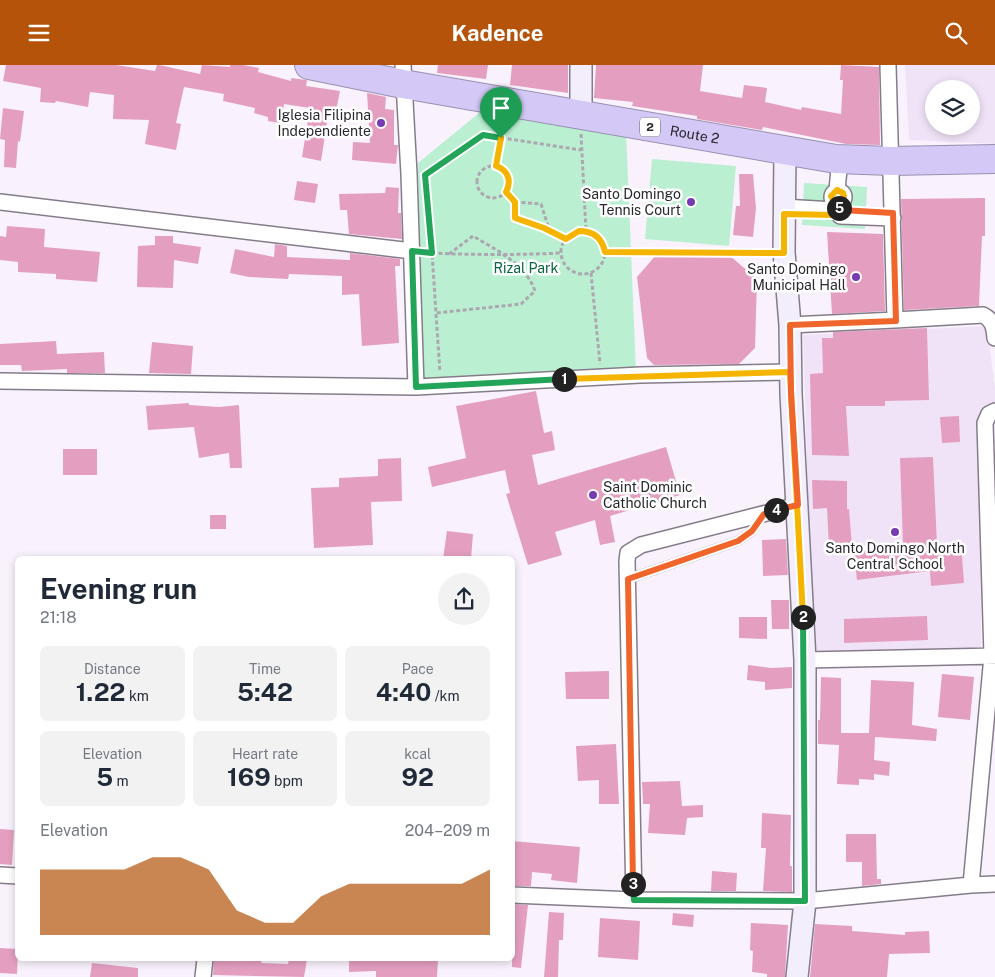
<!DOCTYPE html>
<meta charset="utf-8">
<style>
:root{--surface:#fff;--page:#f2f2f3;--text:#1f2937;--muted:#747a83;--accent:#b45309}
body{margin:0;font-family:"Public Sans",sans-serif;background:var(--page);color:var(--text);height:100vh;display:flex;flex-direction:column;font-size:19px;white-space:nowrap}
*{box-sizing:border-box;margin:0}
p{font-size:16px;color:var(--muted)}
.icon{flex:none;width:28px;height:28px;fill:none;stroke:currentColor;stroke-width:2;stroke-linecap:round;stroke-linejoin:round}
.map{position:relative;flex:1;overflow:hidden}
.panel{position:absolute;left:15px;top:491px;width:500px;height:405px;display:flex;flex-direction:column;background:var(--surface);border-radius:8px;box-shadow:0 2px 8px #0003}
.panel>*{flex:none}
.fabs{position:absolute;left:925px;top:15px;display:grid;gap:10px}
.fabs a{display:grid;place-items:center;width:55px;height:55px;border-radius:50%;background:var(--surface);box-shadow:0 2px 8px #0003;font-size:25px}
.pin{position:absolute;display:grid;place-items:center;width:42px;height:42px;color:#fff;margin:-51px -21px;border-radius:50% 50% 50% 0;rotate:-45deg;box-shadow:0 0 5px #0007}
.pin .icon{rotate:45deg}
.km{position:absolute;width:25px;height:25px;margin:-12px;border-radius:50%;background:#222;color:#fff;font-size:14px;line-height:25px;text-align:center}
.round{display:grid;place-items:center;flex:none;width:52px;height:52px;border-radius:26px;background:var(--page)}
.headline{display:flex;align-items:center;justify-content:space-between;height:85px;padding:0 25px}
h1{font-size:28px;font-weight:700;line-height:38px}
.metrics{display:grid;grid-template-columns:repeat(3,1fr);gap:8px;height:85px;padding:5px 25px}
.metrics div{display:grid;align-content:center;border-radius:8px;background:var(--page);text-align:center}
.metrics b{font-size:25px;font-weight:700}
.metrics small{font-size:14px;font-weight:400}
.metrics p{font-size:14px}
.chart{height:140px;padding:10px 25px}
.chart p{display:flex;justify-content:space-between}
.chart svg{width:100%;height:90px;margin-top:5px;fill:var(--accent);opacity:.7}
header{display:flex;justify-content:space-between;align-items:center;height:65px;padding:0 25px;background:var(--accent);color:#fff;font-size:22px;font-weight:700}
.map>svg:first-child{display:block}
.built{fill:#f1e3f7;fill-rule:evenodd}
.green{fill:#bbefd2}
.building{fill:#e49fc0}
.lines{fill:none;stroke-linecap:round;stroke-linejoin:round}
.lane-casing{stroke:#857c89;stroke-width:10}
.street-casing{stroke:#857c89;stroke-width:18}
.secondary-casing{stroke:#857c89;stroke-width:24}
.highway-casing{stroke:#9890b0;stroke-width:30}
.path{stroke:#aca7b0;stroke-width:3;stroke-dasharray:4 2.5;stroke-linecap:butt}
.lane{stroke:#fff;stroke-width:8}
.street{stroke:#fff;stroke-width:15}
.secondary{stroke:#f2eefc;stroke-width:21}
.highway{stroke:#d3c8f6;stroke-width:28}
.split-1-casing{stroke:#fff;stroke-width:10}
.split-2-casing{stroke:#fff;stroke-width:10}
.split-3-casing{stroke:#fff;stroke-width:10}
.split-4-casing{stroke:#fff;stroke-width:10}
.split-5-casing{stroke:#fff;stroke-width:10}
.split-6-casing{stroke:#fff;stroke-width:10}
.split-1{stroke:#22a559;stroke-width:6}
.split-2{stroke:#f5b400;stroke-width:6}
.split-3{stroke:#22a559;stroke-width:6}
.split-4{stroke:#f0652b;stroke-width:6}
.split-5{stroke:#f0652b;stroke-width:6}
.split-6{stroke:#f5b400;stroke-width:6}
.poi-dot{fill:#763bb1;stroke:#fff;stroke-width:2}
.labels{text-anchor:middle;stroke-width:5;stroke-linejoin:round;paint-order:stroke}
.shield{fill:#fff;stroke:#6b686c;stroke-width:1}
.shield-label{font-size:12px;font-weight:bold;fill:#2b282d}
.poi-label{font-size:14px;fill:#2b282d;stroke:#fff;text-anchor:end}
.street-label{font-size:14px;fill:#2b282d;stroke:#fff}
.park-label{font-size:14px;fill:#086441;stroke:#fff}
</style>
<header><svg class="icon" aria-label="menu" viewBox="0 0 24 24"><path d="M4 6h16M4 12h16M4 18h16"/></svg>Kadence<svg class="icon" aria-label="search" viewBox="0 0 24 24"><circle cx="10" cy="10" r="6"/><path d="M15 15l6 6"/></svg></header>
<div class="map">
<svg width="995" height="912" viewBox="0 0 995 912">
<rect width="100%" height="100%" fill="#f9f2fd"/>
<!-- built -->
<path class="built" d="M905,0H995V79L909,75ZM934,24H971V61H934Z
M987,261L995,323V340L980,351L981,583L813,586L803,270Z"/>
<!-- green -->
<path class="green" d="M490,39L626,65L636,307L422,317L418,98Z
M652,94L736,101L729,181L645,174Z
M804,118L867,122L865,164L802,160Z"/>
<!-- building -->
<path class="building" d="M6,0H116L155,6L157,0H159L200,9L202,0L230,2V0H243L259,3L258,7L291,16V13L307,15L306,21L340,26L335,51H328L321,96L302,92L310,43L284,39L280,58L268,56V52L254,48L255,43L223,36L224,29L184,22L176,58L181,59L176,85L145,79L149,55L113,54L114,30L90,27L88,42L56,36L55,38L40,37L41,23L3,16Z
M438,0H488L486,14L437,8Z
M512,0H568V28L510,20Z
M596,0H703L700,26L742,33L744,20L767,23L765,37L801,45L802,42L841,49L843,15H840L841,0L879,2L880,80L846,79L763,62L762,65L697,54V51L632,41L633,37L594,33Z
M367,28L386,32L385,44L394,45V80H398L396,99L352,95L353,77L370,78Z
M3,43L24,46L20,77L18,76L16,103L4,102L5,75L0,74Z
M739,109H753L756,143L753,172L733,170L736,141H740Z
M297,116L318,119L315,138L294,135Z
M386,122L399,123L398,148H401L402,174L349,169L347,145H340L339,129L385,128Z
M985,133V171H982L979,241L904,245L901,134Z
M7,161L45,164L44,182L100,187L97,217L56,214V209L18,207V197L0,195V171L6,172Z
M827,167L883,169L885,246L832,249Z
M155,171H173V178L201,182L198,199L174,195L173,223L137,222L138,181L155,180Z
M275,179L287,181V192L350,195V188L400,194V201H395L399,278L362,281L359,229L342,230V211L289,209L288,214L249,212L230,208L235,184L274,192Z
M656,190H729L757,214L755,283L739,299L654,300L647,293L637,212Z
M927,263L929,335L885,336V341H846L849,391L812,390L810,309L823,308L822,273H833V267Z
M56,276L57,289L104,287L105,308H67V304L22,306L21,300H0V279Z
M152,277L193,281L191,309L149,308Z
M536,326L544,368L552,366L555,385L532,390L538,420L666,382L680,430L610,451L615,477L600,480L595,455L555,467L562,490L528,500L506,429L510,428L505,405L432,422L428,402L466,393L456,341Z
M189,338V340L219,342L239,340L242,403H230L229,388L199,393L194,362L148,365L146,341Z
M959,351L960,377L942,378L940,352Z
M63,384H97V410H63Z
M933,392L937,480L961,478L964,518L931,521L930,506L857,515L854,486L903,480L900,393Z
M401,393L402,436L371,437L373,480L314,483L311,423L339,422V413L378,411V394Z
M812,415L847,416V444H849L852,482L829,483L827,443L813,444Z
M210,450H226V464H210Z
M447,466L473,469L471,494H443Z
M786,474L788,510L763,511L762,475Z
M771,535H789V564H772Z
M927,551L928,575L844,578V554Z
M739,552H767V574L739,573Z
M748,600L771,603L792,602V623L765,625V617L747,615Z
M609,606V634H566L565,607Z
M942,609L974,612L970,655L938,652Z
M821,612L841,613V668H869L871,615L914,617L912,660L937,664L936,676L875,672L874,695L890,697L889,711L874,709V715L859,714V720L837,719L839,680L818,679V655H820Z
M616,679L619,739H599V715L578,716L576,681Z
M680,716L682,741L703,740V752L687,753L685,770L648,768L650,739H643L642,717Z
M762,748L791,750L790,801H792V827L763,826L766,783H761Z
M0,764L14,765L12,800L0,799Z
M846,769H876L877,814H881V819L862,821V797H846Z
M512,776L580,782L577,818L551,815L552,809L532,807L531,821H512Z
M712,806L737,808L736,826H711Z
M512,839L528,840L521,903L512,902Z
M549,847L564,848L563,875H559L558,912H544Z
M673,848L694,850L693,862L672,860Z
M600,853L640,856L638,895L598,892Z
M751,858L788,860L785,912H767V909L752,907L753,886L750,885Z
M815,859L852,861V866L905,870V867L929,866L930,888L889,889L887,912H810Z
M0,883L18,884L17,909L0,908Z
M214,894H262L261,898L288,899L289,894H307L304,912L213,910Z
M349,894L438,895L437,912H376V906L349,907Z
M92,898L138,903V912H90Z"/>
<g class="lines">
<defs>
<path id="lane" d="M628,514L738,476L752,466L763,450"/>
<path id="street" d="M403,0L409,109L416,322
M837,125L840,94
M832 132a6 6 0 1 1 12 0a6 6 0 1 1-12 0Z
M0,137L412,186
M783,142L834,145
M840,151L893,153
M895,255L983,250C993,255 994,262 995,273
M790,260L895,255L888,0
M0,316L416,322L640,310L790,307
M805,595L995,591
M0,810L18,811
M971,820L992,591L985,358L989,349L995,346
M512,830L634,835L805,836L971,820L995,819
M634,835L627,496L628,488L641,480L798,440
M203,912L205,894"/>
<path id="secondary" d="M581,49V0
M785,86L784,187L790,260L791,329L805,595V836L797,912"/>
<g id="highway">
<path id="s1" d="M309,0L403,19L836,94L891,96L995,94"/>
</g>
</defs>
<!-- lane casing -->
<use href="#lane" class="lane-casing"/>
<!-- street casing -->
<use href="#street" class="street-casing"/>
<!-- secondary casing -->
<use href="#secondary" class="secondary-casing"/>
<!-- highway casing -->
<use href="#highway" class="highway-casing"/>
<!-- path -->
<path class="path" d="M581,69L586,166
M477 117a16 16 0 1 1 32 0a16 16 0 1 1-32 0Z
M496,101L502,57
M425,112V110L483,70L581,85
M506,127L515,137V153L545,163L566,174
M515,137L541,139L549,164
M561 187a22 22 0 1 1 44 0a22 22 0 1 1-44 0Z
M425,187L432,188L426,124
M605,187H766
M449,189L473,171C496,185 526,199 535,226L521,239L436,248L432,188C475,190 518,190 562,188
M591,208L600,299
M436,249L440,307"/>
<!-- lane -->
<use href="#lane" class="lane"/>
<!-- street -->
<use href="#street" class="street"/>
<!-- secondary -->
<use href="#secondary" class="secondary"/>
<!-- highway -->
<use href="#highway" class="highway"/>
</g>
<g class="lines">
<defs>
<path id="split-1" d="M501,73L483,70L425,110L432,188L412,186L416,322L564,314"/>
<path id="split-2" d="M564,314L790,307L803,552"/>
<path id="split-3" d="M633,819L634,835L805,836L803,552"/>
<path id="split-4" d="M633,819L628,514L738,476L752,466L764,449L776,445"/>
<path id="split-5" d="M776,445L798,440L791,329L790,260L896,256L893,148L841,145L839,143"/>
<path id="split-6" d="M501,73L496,101C508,105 512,116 506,127L515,137V153L544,163L566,174L579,166C593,166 602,172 605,187L784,188V149L834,150L833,146L837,143L838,138L834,137L831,131L837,125L843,128L844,131L838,138L839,143"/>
</defs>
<!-- split-1 casing -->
<use href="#split-1" class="split-1-casing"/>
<!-- split-2 casing -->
<use href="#split-2" class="split-2-casing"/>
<!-- split-3 casing -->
<use href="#split-3" class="split-3-casing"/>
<!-- split-4 casing -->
<use href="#split-4" class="split-4-casing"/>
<!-- split-5 casing -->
<use href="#split-5" class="split-5-casing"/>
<!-- split-6 casing -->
<use href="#split-6" class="split-6-casing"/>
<!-- split-1 -->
<use href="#split-1" class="split-1"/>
<!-- split-2 -->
<use href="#split-2" class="split-2"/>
<!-- split-3 -->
<use href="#split-3" class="split-3"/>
<!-- split-4 -->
<use href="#split-4" class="split-4"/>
<!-- split-5 -->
<use href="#split-5" class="split-5"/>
<!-- split-6 -->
<use href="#split-6" class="split-6"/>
</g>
<!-- markers -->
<g class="poi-dot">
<circle cx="381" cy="58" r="5"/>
<circle cx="691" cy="137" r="5"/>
<circle cx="856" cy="212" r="5"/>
<circle cx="593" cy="430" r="5"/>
<circle cx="895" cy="467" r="5"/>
</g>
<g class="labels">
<!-- shield labels -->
<rect class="shield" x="640" y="52.5" width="20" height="19" rx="4"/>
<g class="shield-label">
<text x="650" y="66">2</text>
</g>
<!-- poi labels -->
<g class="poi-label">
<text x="371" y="55">Iglesia Filipina<tspan x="371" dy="16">Independiente</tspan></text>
<text x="681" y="134">Santo Domingo<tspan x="681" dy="16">Tennis Court</tspan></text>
<text x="846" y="209">Santo Domingo<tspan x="846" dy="16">Municipal Hall</tspan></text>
<text x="603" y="427" text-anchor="start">Saint Dominic<tspan x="603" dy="16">Catholic Church</tspan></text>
<text x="895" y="488" text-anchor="middle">Santo Domingo North<tspan x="895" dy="16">Central School</tspan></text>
</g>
<!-- street labels -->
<g class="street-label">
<text dy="5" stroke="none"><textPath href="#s1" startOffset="392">Route 2</textPath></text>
</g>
<!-- park labels -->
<g class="park-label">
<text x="526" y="208">Rizal Park</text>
</g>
</g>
</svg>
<div class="fabs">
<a><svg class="icon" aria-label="layers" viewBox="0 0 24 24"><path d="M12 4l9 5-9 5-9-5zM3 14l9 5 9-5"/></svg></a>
</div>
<div class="pin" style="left:501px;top:73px;background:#1e9e55"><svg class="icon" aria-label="arrive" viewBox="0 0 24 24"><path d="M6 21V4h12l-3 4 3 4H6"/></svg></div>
<b class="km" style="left:564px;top:314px">1</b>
<b class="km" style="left:803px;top:552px">2</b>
<b class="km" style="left:633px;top:819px">3</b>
<b class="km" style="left:776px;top:445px">4</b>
<b class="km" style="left:839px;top:143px">5</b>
<section class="panel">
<div class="headline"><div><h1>Evening run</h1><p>21:18</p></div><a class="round"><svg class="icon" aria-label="share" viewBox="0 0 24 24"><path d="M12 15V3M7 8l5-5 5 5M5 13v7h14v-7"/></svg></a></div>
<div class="metrics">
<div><p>Distance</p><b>1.22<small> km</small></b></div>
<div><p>Time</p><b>5:42</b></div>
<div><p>Pace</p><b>4:40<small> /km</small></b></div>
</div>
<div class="metrics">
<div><p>Elevation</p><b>5<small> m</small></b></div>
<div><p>Heart rate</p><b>169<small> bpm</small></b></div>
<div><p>kcal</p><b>92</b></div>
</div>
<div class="chart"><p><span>Elevation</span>204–209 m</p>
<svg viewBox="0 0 160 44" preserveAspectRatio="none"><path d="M0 44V12L10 12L20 12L30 12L40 6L50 6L60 12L70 32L80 38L90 38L100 25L110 19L120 19L130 19L140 19L150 19L160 12V44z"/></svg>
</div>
</section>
</div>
